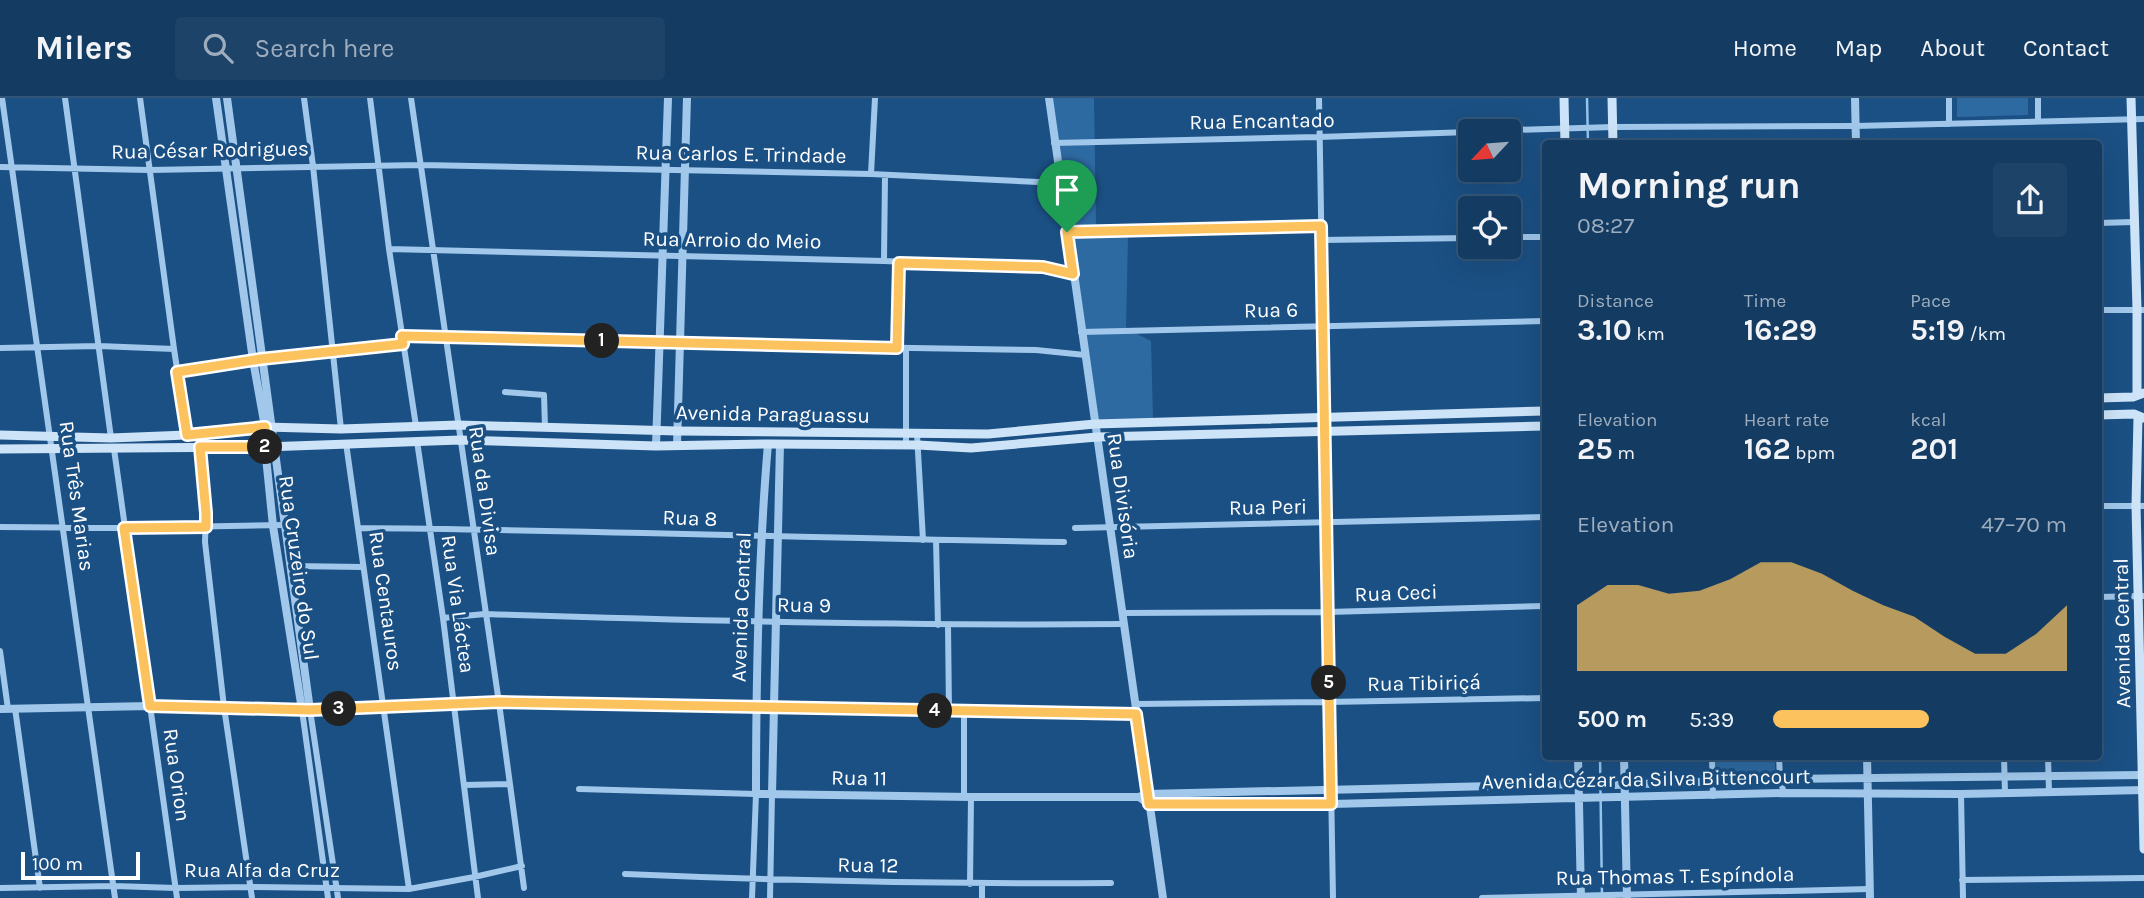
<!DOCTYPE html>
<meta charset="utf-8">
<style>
:root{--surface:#143c63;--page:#1d4369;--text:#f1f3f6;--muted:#9dadbe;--line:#335678;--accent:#fcc25d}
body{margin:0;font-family:Karla,sans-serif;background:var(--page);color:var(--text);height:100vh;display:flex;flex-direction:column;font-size:26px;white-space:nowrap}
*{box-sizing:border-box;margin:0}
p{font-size:23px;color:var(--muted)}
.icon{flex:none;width:38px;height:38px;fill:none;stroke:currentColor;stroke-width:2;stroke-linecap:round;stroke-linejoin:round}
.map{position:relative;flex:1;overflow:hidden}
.panel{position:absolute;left:1542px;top:42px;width:560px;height:620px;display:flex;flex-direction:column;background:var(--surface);border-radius:7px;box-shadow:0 7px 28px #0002,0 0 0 2px var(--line)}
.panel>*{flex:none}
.needle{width:46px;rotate:244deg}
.buttons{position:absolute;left:1458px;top:21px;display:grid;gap:14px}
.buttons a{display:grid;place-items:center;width:63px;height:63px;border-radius:7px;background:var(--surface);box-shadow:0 7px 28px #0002,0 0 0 2px var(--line);font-size:35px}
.scale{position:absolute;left:21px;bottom:18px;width:119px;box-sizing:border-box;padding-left:7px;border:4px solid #fff;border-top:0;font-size:19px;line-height:24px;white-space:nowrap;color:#fff;-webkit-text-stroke:5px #1b5084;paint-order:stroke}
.pin{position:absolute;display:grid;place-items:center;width:60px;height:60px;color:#fff;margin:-72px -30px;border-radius:50% 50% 50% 0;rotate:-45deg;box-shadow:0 0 7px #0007}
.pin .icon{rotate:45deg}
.km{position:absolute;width:35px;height:35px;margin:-18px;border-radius:50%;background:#222;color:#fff;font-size:19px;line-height:35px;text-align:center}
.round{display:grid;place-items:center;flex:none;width:74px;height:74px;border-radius:7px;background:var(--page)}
.summary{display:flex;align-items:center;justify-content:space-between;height:119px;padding:0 35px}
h1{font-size:38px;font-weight:700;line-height:52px}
.metrics{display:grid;grid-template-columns:repeat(3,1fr);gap:10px;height:119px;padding:7px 35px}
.metrics div{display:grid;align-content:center}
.metrics b{font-size:30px;font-weight:700}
.metrics small{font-size:19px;font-weight:400}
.metrics p{font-size:19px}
.chart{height:196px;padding:14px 35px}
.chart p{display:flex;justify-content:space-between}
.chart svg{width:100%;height:126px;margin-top:7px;fill:var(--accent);opacity:.7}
ul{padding:0 35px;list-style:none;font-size:23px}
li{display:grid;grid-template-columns:112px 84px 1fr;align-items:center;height:52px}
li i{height:18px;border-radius:9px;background:var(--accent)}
header{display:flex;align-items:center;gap:42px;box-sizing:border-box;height:98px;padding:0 35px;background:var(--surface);border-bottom:2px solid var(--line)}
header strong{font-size:33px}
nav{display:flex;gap:38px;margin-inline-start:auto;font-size:24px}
.search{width:490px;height:63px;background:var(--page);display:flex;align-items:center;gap:18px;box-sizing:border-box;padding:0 24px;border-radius:7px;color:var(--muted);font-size:26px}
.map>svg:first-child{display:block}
.green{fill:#2e6aa2}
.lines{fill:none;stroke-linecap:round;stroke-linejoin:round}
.stream{stroke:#93c4ed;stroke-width:2.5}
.minor{stroke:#a1c8eb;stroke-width:6}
.tertiary{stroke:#a1c8eb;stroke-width:8}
.secondary{stroke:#cce3f8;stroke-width:9}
.route-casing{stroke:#fff;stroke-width:14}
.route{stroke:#fcc25d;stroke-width:9}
.labels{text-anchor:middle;stroke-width:7;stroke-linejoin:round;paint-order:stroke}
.street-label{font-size:21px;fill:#fff;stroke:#1b5084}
</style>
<header>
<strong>Milers</strong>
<div class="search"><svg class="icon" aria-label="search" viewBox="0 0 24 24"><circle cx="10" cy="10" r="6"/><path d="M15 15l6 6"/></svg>Search here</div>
<nav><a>Home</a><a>Map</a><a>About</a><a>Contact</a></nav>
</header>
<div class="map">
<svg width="2144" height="800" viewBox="0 0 2144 800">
<rect width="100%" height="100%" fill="#1b5084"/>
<!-- green -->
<path class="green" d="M1053,0H1094L1096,128L1128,137L1126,230L1151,243L1153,320L1098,324Z
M1957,0H2028V17L1957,19Z
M1716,658H1775V679L1716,680Z"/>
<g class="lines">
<!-- stream -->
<path class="stream" d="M1587,0L1588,46
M1600,658L1602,797"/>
<!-- minor -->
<path class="minor" d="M2,0L115,800
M65,0L111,340
M140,0L174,251L187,337
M304,0L313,68L341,331
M370,0L389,151L416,328
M411,0L499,605L524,790
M1319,0L1333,800
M1949,0V26
M2038,0V22
M1478,33L1613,29L1855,28L2144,21
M1054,45L1319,39L1470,34
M0,69L150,72L421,67L871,76L1060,85
M871,76L875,0
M2098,125L2134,124
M1067,134L1321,128
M1508,139H1545
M1321,142L1470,140
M389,151L884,163L1043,169L1073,176
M884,163L885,77
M2098,212H2144
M1081,234L1545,223
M402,238L680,246L1036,252L1085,257
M0,250L99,248L174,251
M897,250L899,165
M177,274L261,261L403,246
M505,294L544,297L545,329
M917,336L923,442
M417,343L443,520L478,800
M346,345L409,791
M906,348V250
M200,349L206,415L205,444L224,609L252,800
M114,351L177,800
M2098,408H2144
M0,429L124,430L284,427
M358,430C593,432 829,441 1064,444
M1075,430L1545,419
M936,442L938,527
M290,468L363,469
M2098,499L2144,498
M1122,515L1328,514L1545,508
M443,520L485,516C698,523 910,528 1123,526
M948,527L949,614
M0,553L8,611
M1135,606L1329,604L1545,600
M15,610L40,790
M302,612L328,800
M1712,658L1713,698
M1779,658L1780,681L1784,695
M2004,658L2005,695
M2048,658L2049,695
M464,687L510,686
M579,691L756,696L752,800
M1961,696L1963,800
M964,699V613
M625,776C787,783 949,786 1111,785
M1962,782L2144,780
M970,786L971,699
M982,786V800
M0,790L114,788L176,790L251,789L409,791L474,779L522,768
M338,800L310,612L499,605L1136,616
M770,800L772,696
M1482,800L1870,791"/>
<!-- tertiary -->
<path class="tertiary" d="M216,0L253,262L265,329V349L273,428L302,612
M1049,0L1163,800
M1855,0L1856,46
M768,346C758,462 756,579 756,696L971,699H1139L1147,696L1579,686L1613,687L1780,681L2144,677
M656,348L668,0
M677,348L687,0
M0,611L150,608L310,612L227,0
M1578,658L1581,800
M1624,658L1627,800
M1867,658L1870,800
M772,696L780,346
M1139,699L1149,706H1331L1784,695L1961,696L2144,692"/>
<!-- secondary -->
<path class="secondary" d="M1564,0L1565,46
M1612,0L1613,46
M2131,0L2137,211V296
M2098,300L2133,299L2144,295
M2098,317L2134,316L2144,320
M2138,319L2136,407L2144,751
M0,337L111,340L187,337L265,329L341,331L458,327L677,333L988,336L1095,326L1545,313
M0,351L265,349L460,342L656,348L768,346L918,347L971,350L1097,339L1545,328"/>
</g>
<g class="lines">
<defs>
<path id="route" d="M1321,128L1331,706H1149L1136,616L499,604L310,612L150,608L124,430L206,429V415L200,349H265V329L187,337L177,274L261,261L403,246L402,238L897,250L899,165L1043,169L1073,176L1067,134Z"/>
</defs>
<!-- route casing -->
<use href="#route" class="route-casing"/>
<!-- route -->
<use href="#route" class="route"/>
</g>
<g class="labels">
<!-- street labels -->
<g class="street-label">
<text transform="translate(1262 23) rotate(-1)" y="7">Rua Encantado</text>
<text transform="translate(210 52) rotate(-1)" y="7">Rua César Rodrigues</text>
<text transform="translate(741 56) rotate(1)" y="7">Rua Carlos E. Trindade</text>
<text transform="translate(732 142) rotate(1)" y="7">Rua Arroio do Meio</text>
<text transform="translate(1271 212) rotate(-1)" y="7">Rua 6</text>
<text transform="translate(773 316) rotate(1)" y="7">Avenida Paraguassu</text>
<text transform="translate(485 393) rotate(82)" y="7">Rua da Divisa</text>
<text transform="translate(77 398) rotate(82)" y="7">Rua Três Marias</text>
<text transform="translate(1123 398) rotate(82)" y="7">Rua Divisória</text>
<text transform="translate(1268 409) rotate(-1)" y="7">Rua Peri</text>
<text transform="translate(690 420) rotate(2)" y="7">Rua 8</text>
<text transform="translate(299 470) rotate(82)" y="7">Rua Cruzeiro do Sul</text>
<text transform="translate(1396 495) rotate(-2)" y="7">Rua Ceci</text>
<text transform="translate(386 503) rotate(82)" y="7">Rua Centauros</text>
<text transform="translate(458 506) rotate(82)" y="7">Rua Via Láctea</text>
<text transform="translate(804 507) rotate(1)" y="7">Rua 9</text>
<text transform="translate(741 509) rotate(-88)" y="7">Avenida Central</text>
<text transform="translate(2122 535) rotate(-91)" y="7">Avenida Central</text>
<text transform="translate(1424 585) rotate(-1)" y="7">Rua Tibiriçá</text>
<text transform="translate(177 677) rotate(82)" y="7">Rua Orion</text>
<text transform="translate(859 680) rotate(1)" y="7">Rua 11</text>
<text transform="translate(1646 681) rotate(-1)" y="7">Avenida Cézar da Silva Bittencourt</text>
<text transform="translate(868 767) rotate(1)" y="7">Rua 12</text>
<text x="262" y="779">Rua Alfa da Cruz</text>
<text transform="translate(1675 778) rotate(-1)" y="7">Rua Thomas T. Espíndola</text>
</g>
</g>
</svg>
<div class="buttons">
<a><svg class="needle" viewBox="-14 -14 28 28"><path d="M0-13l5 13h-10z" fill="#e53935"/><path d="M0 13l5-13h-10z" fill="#9dadbe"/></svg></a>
<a><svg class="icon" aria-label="locate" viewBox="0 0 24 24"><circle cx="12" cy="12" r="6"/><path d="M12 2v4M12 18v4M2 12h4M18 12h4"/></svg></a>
</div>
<div class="scale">100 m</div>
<div class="pin" style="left:1067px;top:134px;background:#1e9e55"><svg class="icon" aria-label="arrive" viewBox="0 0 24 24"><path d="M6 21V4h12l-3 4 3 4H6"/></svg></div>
<b class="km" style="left:602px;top:243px">1</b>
<b class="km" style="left:265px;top:349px">2</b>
<b class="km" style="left:339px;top:611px">3</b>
<b class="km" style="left:935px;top:613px">4</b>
<b class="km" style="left:1329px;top:585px">5</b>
<section class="panel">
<div class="summary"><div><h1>Morning run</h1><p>08:27</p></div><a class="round"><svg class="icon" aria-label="share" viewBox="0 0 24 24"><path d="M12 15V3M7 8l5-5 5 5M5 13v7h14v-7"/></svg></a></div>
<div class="metrics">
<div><p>Distance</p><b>3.10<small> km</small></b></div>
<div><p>Time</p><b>16:29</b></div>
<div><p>Pace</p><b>5:19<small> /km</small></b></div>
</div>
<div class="metrics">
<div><p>Elevation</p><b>25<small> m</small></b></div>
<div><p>Heart rate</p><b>162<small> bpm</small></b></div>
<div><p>kcal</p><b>201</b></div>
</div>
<div class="chart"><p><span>Elevation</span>47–70 m</p>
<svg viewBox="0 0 160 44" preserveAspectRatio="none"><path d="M0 44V21L10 14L20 14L30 17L40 16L50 12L60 6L70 6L80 10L90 16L100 21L110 25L120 32L130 38L140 38L150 31L160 21V44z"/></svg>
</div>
<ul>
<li><b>500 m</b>5:39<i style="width:53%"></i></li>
</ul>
</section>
</div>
